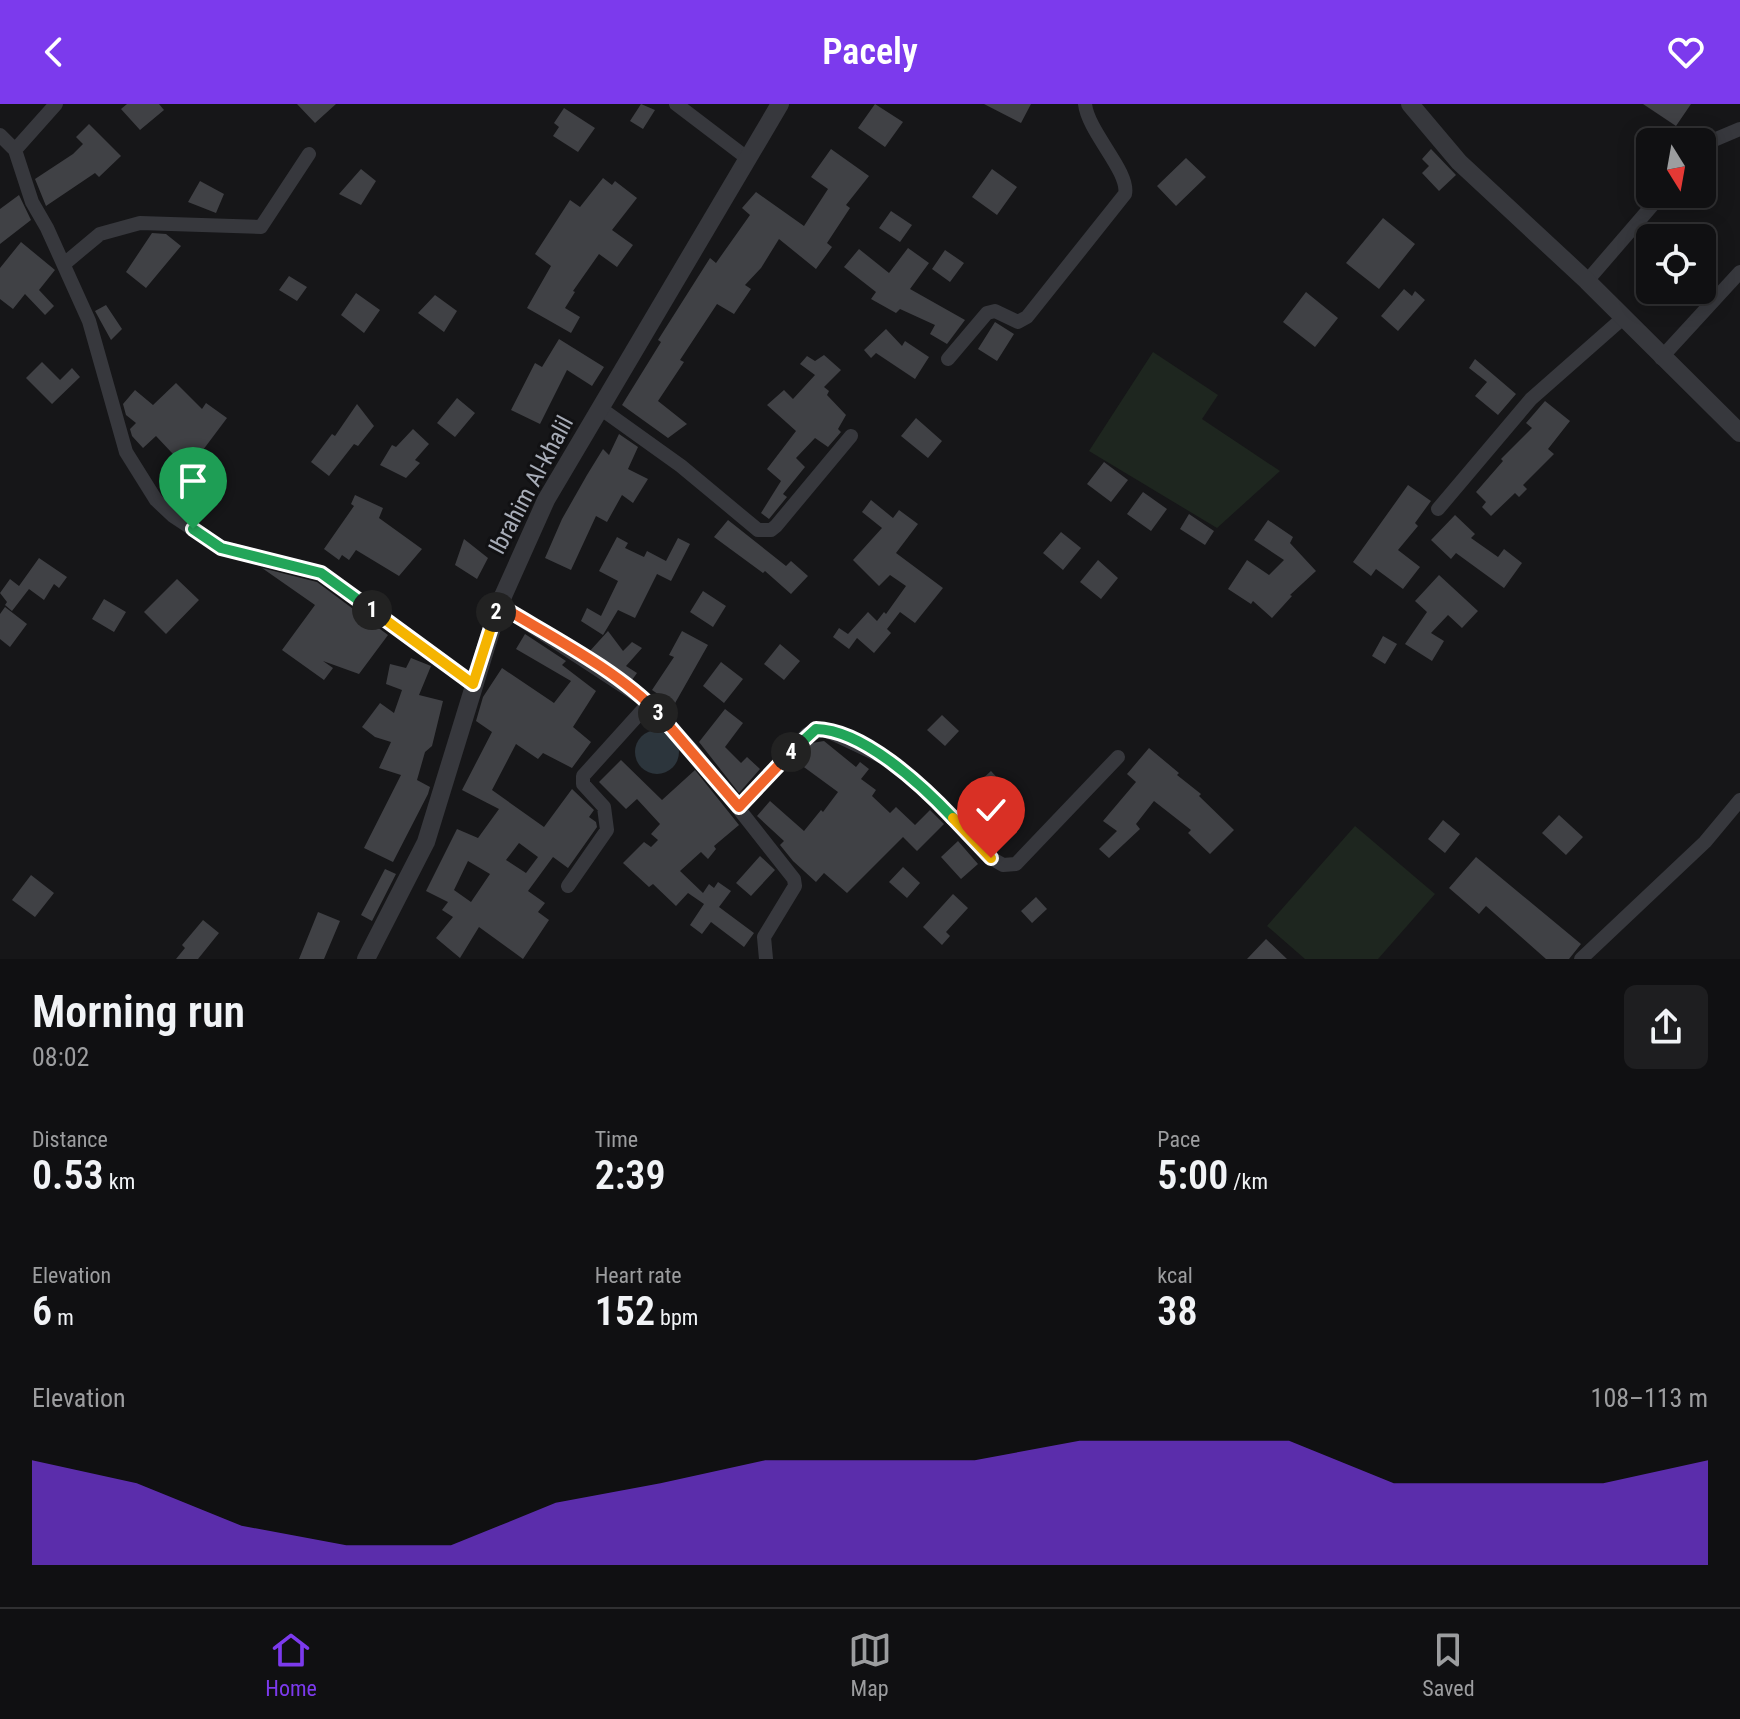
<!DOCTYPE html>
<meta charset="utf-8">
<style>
:root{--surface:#101012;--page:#1e1e20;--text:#f1f3f6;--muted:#9c9d9f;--line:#303032;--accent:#7c3aed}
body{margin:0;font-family:"Roboto Condensed",sans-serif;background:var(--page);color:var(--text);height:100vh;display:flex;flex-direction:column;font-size:30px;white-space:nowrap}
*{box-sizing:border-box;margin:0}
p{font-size:26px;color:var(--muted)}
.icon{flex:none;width:44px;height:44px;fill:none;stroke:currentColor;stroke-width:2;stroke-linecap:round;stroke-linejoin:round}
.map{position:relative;height:855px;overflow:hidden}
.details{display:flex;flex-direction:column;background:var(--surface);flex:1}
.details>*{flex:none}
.needle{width:52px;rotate:169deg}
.buttons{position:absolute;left:1636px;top:24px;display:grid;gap:16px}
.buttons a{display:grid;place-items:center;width:80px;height:80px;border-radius:12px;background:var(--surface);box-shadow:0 4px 20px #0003,0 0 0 2px var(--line);font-size:40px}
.pin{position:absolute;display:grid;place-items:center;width:68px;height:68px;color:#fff;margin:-82px -34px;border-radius:50% 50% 50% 0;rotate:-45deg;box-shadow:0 0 8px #0007}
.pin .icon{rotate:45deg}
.km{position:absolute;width:40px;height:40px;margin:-20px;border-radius:50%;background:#222;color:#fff;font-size:22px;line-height:40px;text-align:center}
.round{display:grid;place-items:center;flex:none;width:84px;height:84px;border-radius:12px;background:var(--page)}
.summary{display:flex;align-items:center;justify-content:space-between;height:136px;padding:0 32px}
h1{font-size:44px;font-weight:600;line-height:60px}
.figures{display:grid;grid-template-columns:repeat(3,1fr);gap:12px;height:136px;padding:8px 32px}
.figures div{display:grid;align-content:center}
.figures b{font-size:40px;font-weight:600}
.figures small{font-size:22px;font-weight:400}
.figures p{font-size:22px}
.chart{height:224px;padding:16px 32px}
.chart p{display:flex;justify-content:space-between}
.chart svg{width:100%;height:144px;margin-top:8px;fill:var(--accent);opacity:.7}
header{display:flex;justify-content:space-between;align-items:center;height:104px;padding:0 32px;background:var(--accent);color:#fff;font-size:36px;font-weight:600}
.dock{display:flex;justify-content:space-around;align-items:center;height:112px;border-top:2px solid var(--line);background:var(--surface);font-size:22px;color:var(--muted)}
.dock a{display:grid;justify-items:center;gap:4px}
.dock .current{color:var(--accent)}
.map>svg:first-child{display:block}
.green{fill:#1e261f}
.water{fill:#2c353c}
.building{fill:#404145;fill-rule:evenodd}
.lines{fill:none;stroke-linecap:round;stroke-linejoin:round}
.minor{stroke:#37383d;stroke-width:14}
.tertiary{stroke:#37383d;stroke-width:18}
.split-1-casing{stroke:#fff;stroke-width:16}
.split-2-casing{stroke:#fff;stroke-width:16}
.split-3-casing{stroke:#fff;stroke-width:16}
.split-4-casing{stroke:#fff;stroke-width:16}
.split-5-casing{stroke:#fff;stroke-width:16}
.split-6-casing{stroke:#fff;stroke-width:16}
.split-1{stroke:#22a559;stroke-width:10}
.split-2{stroke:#f5b400;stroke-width:10}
.split-3{stroke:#f0652b;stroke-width:10}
.split-4{stroke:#f0652b;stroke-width:10}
.split-5{stroke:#22a559;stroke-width:10}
.split-6{stroke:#f5b400;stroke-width:10}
.labels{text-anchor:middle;stroke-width:6;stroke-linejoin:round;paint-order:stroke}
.street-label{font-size:24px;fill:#a8adb8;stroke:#111113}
</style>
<header><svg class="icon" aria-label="back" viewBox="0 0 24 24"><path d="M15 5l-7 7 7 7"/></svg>Pacely<svg class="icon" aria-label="heart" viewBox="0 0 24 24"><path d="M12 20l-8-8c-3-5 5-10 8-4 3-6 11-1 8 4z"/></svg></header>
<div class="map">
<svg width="1740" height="855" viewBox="0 0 1740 855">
<rect width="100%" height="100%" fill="#161618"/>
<!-- green -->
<path class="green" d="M1153,248L1218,291L1202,315L1280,367L1217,424L1089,347Z
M1355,722L1435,790L1378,855H1305L1267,822Z"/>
<!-- water -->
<path class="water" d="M635 648a22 22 0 1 1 44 0a22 22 0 1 1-44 0Z"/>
<!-- building -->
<path class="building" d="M127,0H159L164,6L140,26L121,5Z
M297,0H336L315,19Z
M641,0L655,6L643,25L630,17Z
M875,0L903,18L885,43L858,24Z
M984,0H1031L1021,19Z
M1643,0H1691L1676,22Z
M564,4L595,24L578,48L553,32L559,23L554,19Z
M89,20L121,52L99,73L95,69L46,102L35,75L73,50L83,40L76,33Z
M831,45L869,72L846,101L850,104L827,139L832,143L816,165L779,135L761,164L745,181L751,185L734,210L717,200L680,256L684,258L658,297L687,320L668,334L622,301L661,238L658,236L710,154L716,159L750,111L742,104L756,88L804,122L828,85L811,73Z
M1431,45L1456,71L1439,87L1422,69L1429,62L1422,55Z
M1186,54L1206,73L1176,102L1157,82Z
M361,65L376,77L361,101L339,90Z
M992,65L1017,83L997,111L972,93Z
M603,74L612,81L615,77L637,94L612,126L633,141L617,163L599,150L573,187L575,188L565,204L580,213L571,229L527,204L551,162L535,150L570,96L580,103Z
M200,77L224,90L216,109L188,98Z
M19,91L31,116L0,140V105Z
M891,107L912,121L900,138L879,124Z
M1383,114L1415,140L1379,185L1346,159Z
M152,129L166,130L181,142L146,184L126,168Z
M21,138L55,166L39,186L54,202L45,211L25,190L13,205L0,195V164Z
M908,144L929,159L910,185L965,216L947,240L930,230L935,221L900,205L896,209L871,195L876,188L844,163L859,145L889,169Z
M945,146L964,159L950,178L932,165Z
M289,172L307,183L297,197L279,186Z
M1404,185L1412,192L1415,187L1425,196L1398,227L1381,212Z
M1306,188L1338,214L1315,243L1283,218Z
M356,189L380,206L364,229L341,211Z
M435,191L457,207L444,228L418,209Z
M106,201L122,225L111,236L95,207Z
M995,218L1014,230L997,257L978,245Z
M886,225L902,242L905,237L929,253L915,275L876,249L871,254L864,246Z
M559,235L604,263L592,282L567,266L540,320L511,306L535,259L542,263Z
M824,251L841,266L824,283L829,287L827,291L846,311L838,325L841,328L828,343L815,334L796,354L805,363L783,390L787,393L769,415L761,409L781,377L767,365L796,327L767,301L784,286L793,295L815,271L800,260L807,252L815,257Z
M1475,255L1516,290L1498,311L1475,292L1487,278L1469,264Z
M42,258L60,276L72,264L80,273L52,300L26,274Z
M176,279L202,305L206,299L227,314L188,366L156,332L143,344L132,332L130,325L136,319L126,311L123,300L135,286L153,301Z
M457,294L475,309L455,333L437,319Z
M1545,297L1570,317L1548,345L1554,350L1523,381L1527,385L1519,393L1515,389L1491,412L1482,403L1486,398L1476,388L1503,357L1501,355L1532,324L1526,319Z
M357,300L374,322L358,342L354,340L329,372L311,358L332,330L335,332Z
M916,314L942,337L928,354L901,332Z
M413,325L429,340L415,356L420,359L406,374L380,361L392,341L396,343Z
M619,330L638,343L628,365L648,375L633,399L622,391L607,418L596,412L571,466L545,454L562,415L587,371L603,345L609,351Z
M1104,358L1128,376L1111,398L1087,380Z
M1408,381L1431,397L1415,419L1418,422L1398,446L1420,463L1403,485L1376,465L1371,472L1353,458Z
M1143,388L1167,405L1151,427L1127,410Z
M355,391L383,404L379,414L422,445L399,472L356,446L349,456L342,451L339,456L324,445L354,402L351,400Z
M871,396L893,414L899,406L918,420L896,449L943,484L915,519L900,508L887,525L891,529L874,549L857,534L849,545L833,533L839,524L848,530L868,508L877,517L884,508L886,510L906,482L890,471L879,482L853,456L882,424L862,408Z
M1189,410L1214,427L1205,441L1180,425Z
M1455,411L1475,430L1471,434L1498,453L1504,445L1522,459L1504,484L1456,449L1451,455L1431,436Z
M728,416L786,462L791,457L808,472L791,490L765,467L763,469L714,433Z
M1268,416L1293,433L1290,439L1316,467L1290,491L1292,492L1272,514L1253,497L1251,500L1228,485L1247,456L1269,471L1284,456L1254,436Z
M1061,428L1081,444L1063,466L1043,449Z
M617,433L628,439L625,444L644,453L647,447L666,457L678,434L690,440L671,477L657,470L635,514L618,506L603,531L581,517L587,504L601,512L618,477L599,467Z
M464,435L488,454L477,475L455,461Z
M39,454L67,473L59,484L54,480L44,496L29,485L12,507L5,501L7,498L0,489L10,475L19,482Z
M1098,456L1118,474L1101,495L1080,478Z
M262,464L317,478L388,531L359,570L323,557L333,564L324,576L282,546L315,501Z
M1439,471L1478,507L1462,524L1448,511L1431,529L1444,537L1432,557L1405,540L1427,508L1415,497Z
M177,475L199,496L166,530L144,508Z
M703,487L726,502L713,523L690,508Z
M104,495L126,508L114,528L92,515Z
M5,503L27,520L10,543L0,535V510Z
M608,527L623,547L632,538L642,544L626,562L637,569L632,576L589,548Z
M682,527L708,541L674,601L652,586L674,553L669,551Z
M525,530L566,557L562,561L596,587L573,623L591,638L572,664L543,649L538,655L516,640L492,686L544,723L572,685L594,706L589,713L596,718L597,723L568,764L553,753L528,787L545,799L538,808L549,816L523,855L479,823L460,854L436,834L453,813L442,806L448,798L426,787L457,725L478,734L499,705L462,686L492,628L476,617L483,593L502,564L554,599L571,577L516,545ZM519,739L538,753L526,769L506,756ZM468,757L490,770L471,798L454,786Z
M1383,532L1397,540L1385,560L1372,552Z
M780,540L800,557L784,576L764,560Z
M411,554L431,562L419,591L443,597L432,642L425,648L417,676L430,683L428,690L393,758L364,744L401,671L379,664L391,638L375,633L362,623L380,599L394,609L402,586L386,580L390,560L406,564Z
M721,558L743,575L724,599L703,582Z
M725,605L743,619L725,643L741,659L747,653L760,665L739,689L699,638Z
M942,611L959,627L945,642L927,626Z
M824,637L856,663L860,658L869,665L861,675L876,686L872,692L890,709L896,703L915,721L930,706L944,720L917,747L903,733L847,789L824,769L816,778L793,757L780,741L784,737L757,712L770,697L804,727L821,706L823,708L838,688L797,658L812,639Z
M1149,644L1179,669L1177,671L1201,690L1199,692L1234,726L1210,750L1188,729L1191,726L1154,697L1136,720L1140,725L1109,754L1099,745L1117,727L1103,717L1136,678L1127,670Z
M621,656L662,696L695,666L739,721L714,742L716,745L708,755L701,748L680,767L703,789L709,780L714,784L718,778L731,787L719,803L754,829L744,843L711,818L702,830L690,821L704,800L688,789L676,802L653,780L649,783L623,759L644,738L651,743L658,736L651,730L660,720L637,695L626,705L599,678Z
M991,667L1025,704L1013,714L1009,710L988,729L968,707L988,688L979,678Z
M1559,711L1583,733L1566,751L1542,729Z
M1443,716L1460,730L1445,749L1428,735Z
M958,737L978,760L961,775L941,753Z
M760,752L775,766L751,792L736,779Z
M1476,753L1581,840L1569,855H1546L1486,802L1479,810L1449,784Z
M903,763L920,779L907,794L889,778Z
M385,765L396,770L372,817L361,811Z
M31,771L54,789L35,813L12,796Z
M953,790L968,804L946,828L950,832L942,841L923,823Z
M1036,793L1047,805L1032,819L1021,807Z
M318,808L340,817L324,855H299Z
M203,816L219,829L198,855H176L185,844L182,841Z
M1266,835L1287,855H1247Z"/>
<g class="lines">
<!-- minor -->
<path class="minor" d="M676,0L747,54
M0,31L15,46L32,98L47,124L89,217L126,348L156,396L173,412L221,444L321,469L473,580
M1702,41L1740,25
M15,46L56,0
M64,160L100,130L140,119L261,123L309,50
M1587,177L1662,90
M1661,254L1740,168
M948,255L987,209L995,207L1018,218L1027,213L1125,90C1130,68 1088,28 1085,0
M600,304L681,362L758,426H771L776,422L851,332
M1438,405L1531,295L1623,214
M499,501L649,599L694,648L794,775L795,782L764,833L766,855
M739,703L807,630L825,626L891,657L936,696L991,754L1003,761L1016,760L1118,653
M568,782L607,726L604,703L583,680V672L649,599
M1581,855L1705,738L1740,696"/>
<!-- tertiary -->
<path class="tertiary" d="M1410,0L1459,58L1587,177L1740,329
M366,855L426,738L499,501L546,396L780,0"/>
</g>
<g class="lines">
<defs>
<path id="split-1" d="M193,425L221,444L321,469L372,506"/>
<path id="split-2" d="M372,506L473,580L496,508"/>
<path id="split-3" d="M496,508L499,501C548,531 619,567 658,609"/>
<path id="split-4" d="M658,609L739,703L791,648"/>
<path id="split-5" d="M791,648L816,625C863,626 922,681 953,714"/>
<path id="split-6" d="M953,714L991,754"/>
</defs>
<!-- split-1 casing -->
<use href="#split-1" class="split-1-casing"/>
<!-- split-2 casing -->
<use href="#split-2" class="split-2-casing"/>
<!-- split-3 casing -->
<use href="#split-3" class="split-3-casing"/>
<!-- split-4 casing -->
<use href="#split-4" class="split-4-casing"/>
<!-- split-5 casing -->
<use href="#split-5" class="split-5-casing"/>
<!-- split-6 casing -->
<use href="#split-6" class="split-6-casing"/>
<!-- split-1 -->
<use href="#split-1" class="split-1"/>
<!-- split-2 -->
<use href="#split-2" class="split-2"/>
<!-- split-3 -->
<use href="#split-3" class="split-3"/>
<!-- split-4 -->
<use href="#split-4" class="split-4"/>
<!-- split-5 -->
<use href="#split-5" class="split-5"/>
<!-- split-6 -->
<use href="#split-6" class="split-6"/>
</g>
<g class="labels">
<!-- street labels -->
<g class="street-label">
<text transform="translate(531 381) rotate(-62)" y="8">Ibrahim Al-khalil</text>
</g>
</g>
</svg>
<div class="buttons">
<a><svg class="needle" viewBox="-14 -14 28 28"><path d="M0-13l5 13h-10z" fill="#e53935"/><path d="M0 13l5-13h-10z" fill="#9c9d9f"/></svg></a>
<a><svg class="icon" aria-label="locate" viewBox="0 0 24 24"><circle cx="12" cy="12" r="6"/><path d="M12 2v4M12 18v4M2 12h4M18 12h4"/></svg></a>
</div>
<div class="pin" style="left:193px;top:425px;background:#1e9e55"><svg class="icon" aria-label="arrive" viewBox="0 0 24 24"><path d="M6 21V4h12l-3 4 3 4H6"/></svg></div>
<div class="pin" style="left:991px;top:754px;background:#d93025"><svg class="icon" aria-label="check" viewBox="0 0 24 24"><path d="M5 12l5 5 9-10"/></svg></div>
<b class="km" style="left:372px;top:506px">1</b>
<b class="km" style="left:496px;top:508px">2</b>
<b class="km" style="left:658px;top:609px">3</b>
<b class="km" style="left:791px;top:648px">4</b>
</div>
<section class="details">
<div class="summary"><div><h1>Morning run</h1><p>08:02</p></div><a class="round"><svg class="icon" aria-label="share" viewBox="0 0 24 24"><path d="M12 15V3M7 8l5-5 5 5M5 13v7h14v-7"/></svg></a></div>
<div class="figures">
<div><p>Distance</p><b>0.53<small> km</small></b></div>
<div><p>Time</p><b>2:39</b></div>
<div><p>Pace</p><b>5:00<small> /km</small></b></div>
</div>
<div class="figures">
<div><p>Elevation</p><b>6<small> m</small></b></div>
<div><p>Heart rate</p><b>152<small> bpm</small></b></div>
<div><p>kcal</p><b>38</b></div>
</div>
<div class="chart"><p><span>Elevation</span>108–113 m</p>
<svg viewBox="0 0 160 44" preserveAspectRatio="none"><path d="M0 44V12L10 19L20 32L30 38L40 38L50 25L60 19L70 12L80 12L90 12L100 6L110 6L120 6L130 19L140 19L150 19L160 12V44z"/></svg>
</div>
</section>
<nav class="dock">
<a class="current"><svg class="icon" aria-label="home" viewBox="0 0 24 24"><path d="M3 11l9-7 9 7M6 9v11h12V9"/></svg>Home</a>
<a><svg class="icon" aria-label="map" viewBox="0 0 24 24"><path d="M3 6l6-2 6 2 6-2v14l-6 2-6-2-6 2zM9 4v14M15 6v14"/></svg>Map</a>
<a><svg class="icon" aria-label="saved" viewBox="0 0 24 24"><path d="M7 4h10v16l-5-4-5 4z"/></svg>Saved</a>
</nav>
